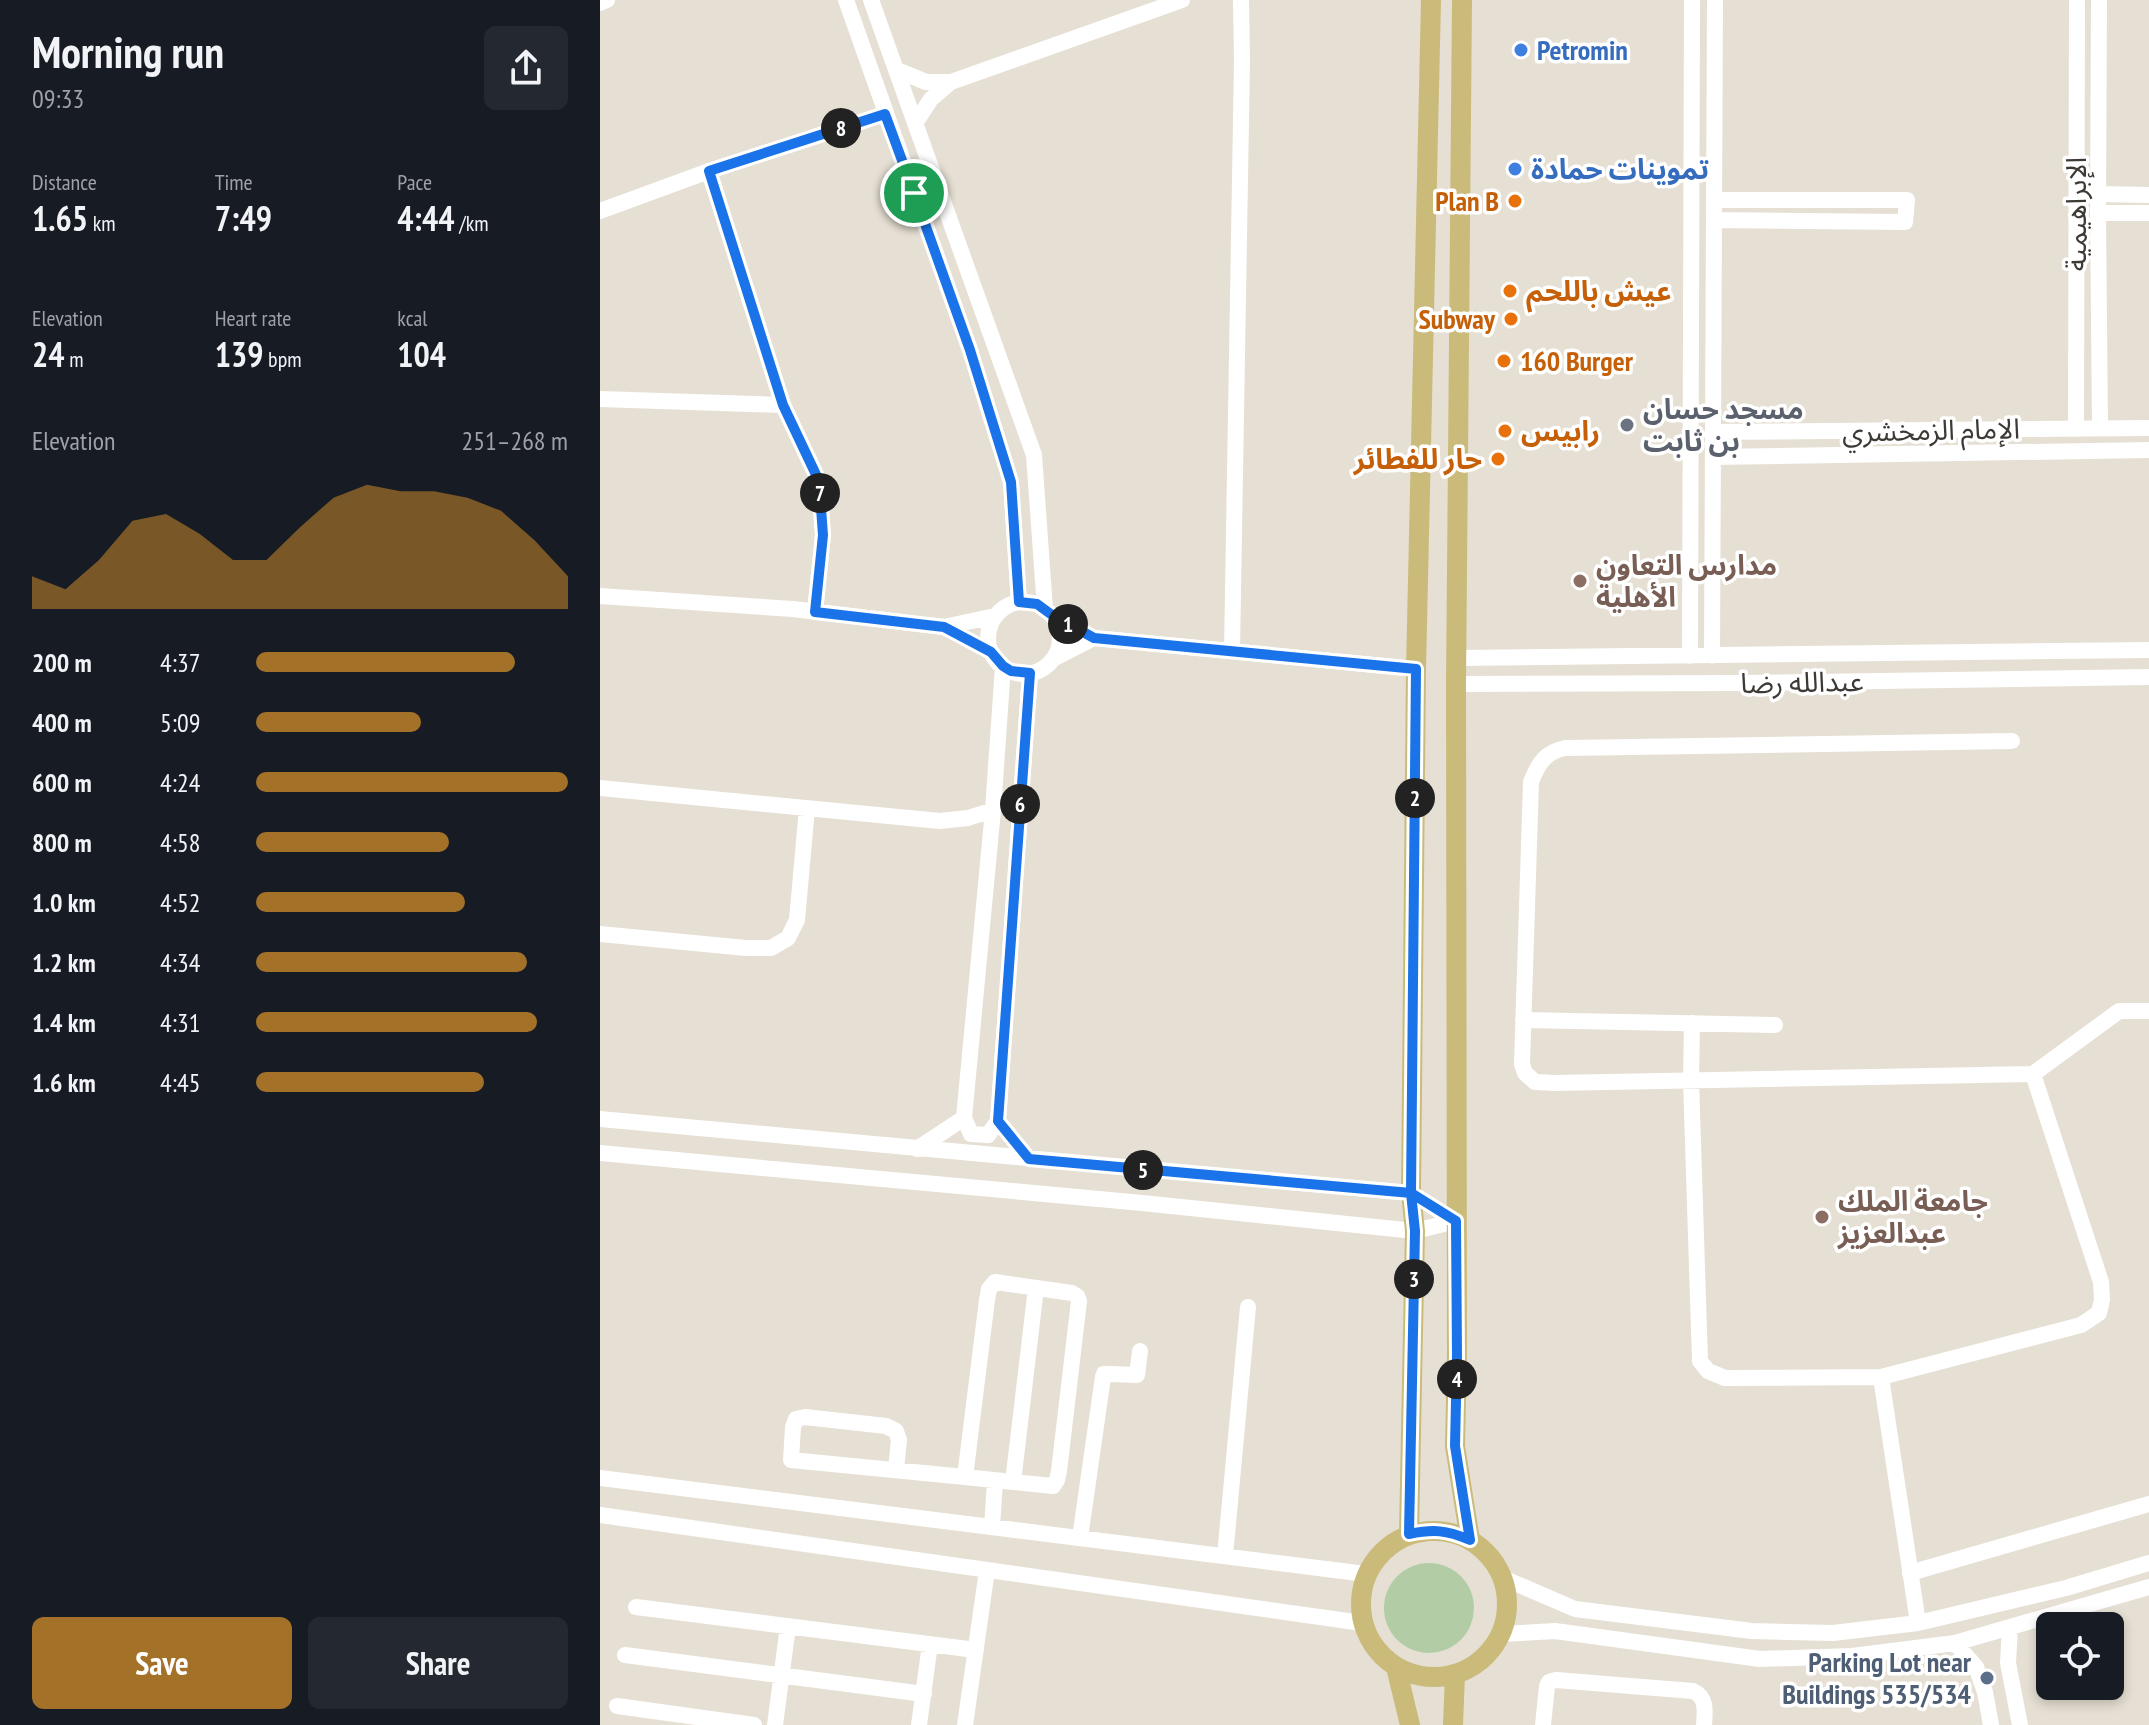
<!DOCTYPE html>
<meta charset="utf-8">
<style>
:root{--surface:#171b24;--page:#242831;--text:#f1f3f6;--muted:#9ea1a6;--accent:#a37127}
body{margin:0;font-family:"PT Sans Narrow","Noto Sans Arabic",sans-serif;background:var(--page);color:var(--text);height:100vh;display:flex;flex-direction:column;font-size:30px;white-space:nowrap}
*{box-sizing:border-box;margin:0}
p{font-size:26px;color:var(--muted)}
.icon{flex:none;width:44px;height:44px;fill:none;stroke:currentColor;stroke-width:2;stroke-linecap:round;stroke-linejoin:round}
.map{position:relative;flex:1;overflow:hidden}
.side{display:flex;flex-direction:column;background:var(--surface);width:600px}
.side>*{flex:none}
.fabs{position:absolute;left:1436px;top:1612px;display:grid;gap:16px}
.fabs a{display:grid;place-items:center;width:88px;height:88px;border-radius:12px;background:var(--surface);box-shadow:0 4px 12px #0003;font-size:40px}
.pin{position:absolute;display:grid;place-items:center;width:68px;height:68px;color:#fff;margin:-34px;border:4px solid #fff;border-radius:50%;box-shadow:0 2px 8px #0007}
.km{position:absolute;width:40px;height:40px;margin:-20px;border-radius:50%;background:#222;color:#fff;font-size:22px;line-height:40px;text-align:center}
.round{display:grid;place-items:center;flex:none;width:84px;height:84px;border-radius:12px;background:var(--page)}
.head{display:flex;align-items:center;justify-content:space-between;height:136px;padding:0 32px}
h1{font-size:44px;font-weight:800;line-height:60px}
.metrics{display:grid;grid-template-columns:repeat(3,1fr);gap:12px;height:136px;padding:8px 32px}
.metrics div{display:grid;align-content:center}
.metrics b{font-size:34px;font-weight:800}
.metrics small{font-size:22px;font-weight:400}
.metrics p{font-size:22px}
.chart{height:224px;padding:16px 32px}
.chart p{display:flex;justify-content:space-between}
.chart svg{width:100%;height:144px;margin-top:8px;fill:var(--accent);opacity:.7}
.cta{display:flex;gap:16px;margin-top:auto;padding:16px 32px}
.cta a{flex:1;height:92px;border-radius:12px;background:var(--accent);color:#fff;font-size:32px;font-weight:800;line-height:92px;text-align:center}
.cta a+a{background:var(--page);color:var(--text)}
ul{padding:0 32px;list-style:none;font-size:26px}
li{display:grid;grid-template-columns:128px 96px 1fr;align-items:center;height:60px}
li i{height:20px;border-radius:10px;background:var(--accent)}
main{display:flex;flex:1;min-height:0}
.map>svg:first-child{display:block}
.green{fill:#b2cda5}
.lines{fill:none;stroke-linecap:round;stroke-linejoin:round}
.minor{stroke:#fff;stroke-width:16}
.major{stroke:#cbbb7b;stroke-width:20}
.route-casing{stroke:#fff;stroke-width:16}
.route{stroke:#1a73e8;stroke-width:10}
.shop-dot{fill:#3f7fe0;stroke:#fff;stroke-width:3}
.food-dot{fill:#e8710a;stroke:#fff;stroke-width:3}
.worship-dot{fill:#6b7280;stroke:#fff;stroke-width:3}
.education-dot{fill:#8d6e63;stroke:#fff;stroke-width:3}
.service-dot{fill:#5c6f8a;stroke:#fff;stroke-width:3}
.labels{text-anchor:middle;stroke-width:7;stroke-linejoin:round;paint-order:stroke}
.shop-label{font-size:28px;font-weight:bold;fill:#366cbe;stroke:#fff;text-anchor:start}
.food-label{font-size:28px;font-weight:bold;fill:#c56008;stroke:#fff;text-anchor:end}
.street-label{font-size:28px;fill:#3d3a35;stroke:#fff}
.worship-label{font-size:28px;font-weight:bold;fill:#5b616d;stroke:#fff;text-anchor:start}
.education-label{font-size:28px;font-weight:bold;fill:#785e54;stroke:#fff;text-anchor:start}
.service-label{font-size:28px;font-weight:bold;fill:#4e5e75;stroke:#fff;text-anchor:end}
</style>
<main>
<section class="side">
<div class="head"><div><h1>Morning run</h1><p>09:33</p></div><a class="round"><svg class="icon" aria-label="share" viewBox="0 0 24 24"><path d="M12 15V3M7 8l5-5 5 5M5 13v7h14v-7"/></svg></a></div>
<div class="metrics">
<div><p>Distance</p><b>1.65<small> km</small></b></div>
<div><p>Time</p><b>7:49</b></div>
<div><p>Pace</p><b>4:44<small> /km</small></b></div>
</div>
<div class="metrics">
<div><p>Elevation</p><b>24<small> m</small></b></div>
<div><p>Heart rate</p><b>139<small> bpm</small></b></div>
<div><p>kcal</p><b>104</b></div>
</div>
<div class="chart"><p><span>Elevation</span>251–268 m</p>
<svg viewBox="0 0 160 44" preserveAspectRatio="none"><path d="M0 44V34L10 38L20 29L30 17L40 15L50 21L60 29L70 29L80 19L90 10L100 6L110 8L120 8L130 10L140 14L150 23L160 34V44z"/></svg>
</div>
<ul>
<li><b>200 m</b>4:37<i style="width:83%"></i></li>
<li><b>400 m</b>5:09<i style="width:53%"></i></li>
<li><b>600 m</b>4:24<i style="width:100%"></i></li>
<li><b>800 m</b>4:58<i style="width:62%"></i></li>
<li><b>1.0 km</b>4:52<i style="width:67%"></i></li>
<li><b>1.2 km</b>4:34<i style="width:87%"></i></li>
<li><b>1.4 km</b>4:31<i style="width:90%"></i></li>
<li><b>1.6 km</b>4:45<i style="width:73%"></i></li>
</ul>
<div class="cta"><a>Save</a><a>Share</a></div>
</section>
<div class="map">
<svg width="1549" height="1725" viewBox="0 0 1549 1725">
<rect width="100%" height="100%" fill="#e6dfd3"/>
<!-- green -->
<path class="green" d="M784 1608a45 45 0 1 1 90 0a45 45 0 1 1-90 0Z"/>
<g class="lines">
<!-- minor -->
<path class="minor" d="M246,0L370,350L411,482L419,602
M271,0L434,455L445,609
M1499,0L1498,213L1500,428
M0,3L7,0
M297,70L326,82H351L582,0
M316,122L331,99L351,82
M109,171L183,405
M1498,194L1549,195
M1115,200H1307L1305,222L1116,220
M0,211L109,171L285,114
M1498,213H1549
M0,399L183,405L219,481L223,535L215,612
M1476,429L1477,0
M1113,432L1549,428
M1113,457L1549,450
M0,596L193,609L344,627L395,616
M388 638a36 36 0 1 1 72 0a36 36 0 1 1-72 0Z
M452,615L494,638L816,669
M344,627L391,652
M632,651L642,60L641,0
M1090,656L1092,0
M1112,656L1115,0
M856,658L1549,650
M453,659L494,638
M856,684L1142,683L1549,677
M1412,741L965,748C945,752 938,764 931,782L922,1064L925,1073L935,1082L954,1083L1433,1074L1519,1011H1549
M0,788L340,821L368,818L393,810
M0,934L146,948H171L188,938L197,920L207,808
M923,1020L1175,1025
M1092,1023L1091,1080L1100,1361L1108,1371L1125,1378L1281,1377L1481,1325L1499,1313L1502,1300L1501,1282L1433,1074
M364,1118L371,1134L388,1135L398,1121L430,673
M0,1119L811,1193L856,1221L815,1231L542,1203L0,1153
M398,1121L429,1159
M317,1149L364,1118L393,810L403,666
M395,1282L472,1293L477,1296L479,1301L459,1471L457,1480L453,1486L365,1477L387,1300L389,1289Z
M1281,1377L1318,1623
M296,1469L299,1440L296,1431L286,1426L205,1417L196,1419L193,1427L191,1460L365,1477
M0,1478L766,1574
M413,1482L436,1288
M0,1515L762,1623
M392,1527L395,1481
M480,1538L503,1377L504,1374H508L537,1375L540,1351
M625,1556L648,1307
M1310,1573L1549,1504
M903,1578L975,1609L1152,1631L1233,1633L1318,1623L1466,1588L1549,1563
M36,1607L376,1650
M1410,1627L1408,1663L1420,1725
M902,1634L955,1631L1160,1659L1252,1656L1355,1643L1549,1587
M1355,1643L1376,1667L1385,1692L1391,1725
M25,1655L324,1694
M17,1706L154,1725
M175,1725L188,1626
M319,1725L330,1644
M365,1725L387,1570
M943,1725L947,1686L949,1682L956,1680L1093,1691C1107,1697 1105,1711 1104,1725"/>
<!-- major -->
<path class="major" d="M862,0L856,684L857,1355L855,1446L870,1540
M761 1604a73 73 0 1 1 146 0a73 73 0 1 1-146 0Z
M809,1534L815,1231L811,1193L816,669L831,0
M796,1667L810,1725
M853,1725L855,1675"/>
</g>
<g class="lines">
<defs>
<path id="route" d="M314,193L370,350L411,482L419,602L437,604L452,615L494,638L816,669L811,1193L815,1231L809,1534C834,1529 846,1530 870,1540L855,1446L857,1355L856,1221L811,1193L429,1159L398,1121L430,673L411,671L403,666L391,652L344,627L215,612L223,535L219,481L183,405L109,171L285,114L314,193"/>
</defs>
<!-- route casing -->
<use href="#route" class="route-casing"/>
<!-- route -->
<use href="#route" class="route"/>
</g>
<!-- markers -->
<g class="shop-dot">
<circle cx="921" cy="50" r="8"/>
<circle cx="915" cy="169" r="8"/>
</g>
<g class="food-dot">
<circle cx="915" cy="201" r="8"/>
<circle cx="910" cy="291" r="8"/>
<circle cx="911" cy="319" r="8"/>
<circle cx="904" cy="361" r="8"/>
<circle cx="905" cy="431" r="8"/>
<circle cx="898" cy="459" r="8"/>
</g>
<circle class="worship-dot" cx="1027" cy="425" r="8"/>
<g class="education-dot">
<circle cx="980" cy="581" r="8"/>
<circle cx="1222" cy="1217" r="8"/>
</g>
<circle class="service-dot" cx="1387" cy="1678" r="8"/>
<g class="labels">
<!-- shop labels -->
<g class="shop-label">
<text x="937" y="60">Petromin</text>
<text x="931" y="179">تموينات حمادة</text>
</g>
<!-- food labels -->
<g class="food-label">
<text x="899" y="211">Plan B</text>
<text x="926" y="301" text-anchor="start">عيش باللحم</text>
<text x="895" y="329">Subway</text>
<text x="920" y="371" text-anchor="start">160 Burger</text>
<text x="921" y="441" text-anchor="start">رابيس</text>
<text x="882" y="469">حار للفطائر</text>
</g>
<!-- street labels -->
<g class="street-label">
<text transform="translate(1476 214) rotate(-90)" y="10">الإبراهيمية</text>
<text transform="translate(1331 430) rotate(-1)" y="10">الإمام الزمخشري</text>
<text transform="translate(1202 682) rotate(-1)" y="10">عبدالله رضا</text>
</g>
<!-- worship labels -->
<g class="worship-label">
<text x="1043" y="419">مسجد حسان<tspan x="1043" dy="32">بن ثابت</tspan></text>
</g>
<!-- education labels -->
<g class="education-label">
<text x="996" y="575">مدارس التعاون<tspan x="996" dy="32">الأهلية</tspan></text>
<text x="1238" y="1211">جامعة الملك<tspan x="1238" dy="32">عبدالعزيز</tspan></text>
</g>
<!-- service labels -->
<g class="service-label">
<text x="1371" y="1672">Parking Lot near<tspan x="1371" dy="32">Buildings 535/534</tspan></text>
</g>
</g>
</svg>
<div class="fabs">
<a><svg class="icon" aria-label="locate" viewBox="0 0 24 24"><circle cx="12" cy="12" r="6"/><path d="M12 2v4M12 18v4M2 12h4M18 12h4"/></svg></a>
</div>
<div class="pin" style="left:314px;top:193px;background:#1e9e55"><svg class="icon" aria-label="arrive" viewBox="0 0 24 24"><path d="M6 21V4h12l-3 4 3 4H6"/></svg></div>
<b class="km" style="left:468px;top:624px">1</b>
<b class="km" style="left:815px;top:798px">2</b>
<b class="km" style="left:814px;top:1279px">3</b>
<b class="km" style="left:857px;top:1379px">4</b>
<b class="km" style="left:543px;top:1170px">5</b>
<b class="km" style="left:420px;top:804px">6</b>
<b class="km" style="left:220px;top:493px">7</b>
<b class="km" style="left:241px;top:128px">8</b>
</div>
</main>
